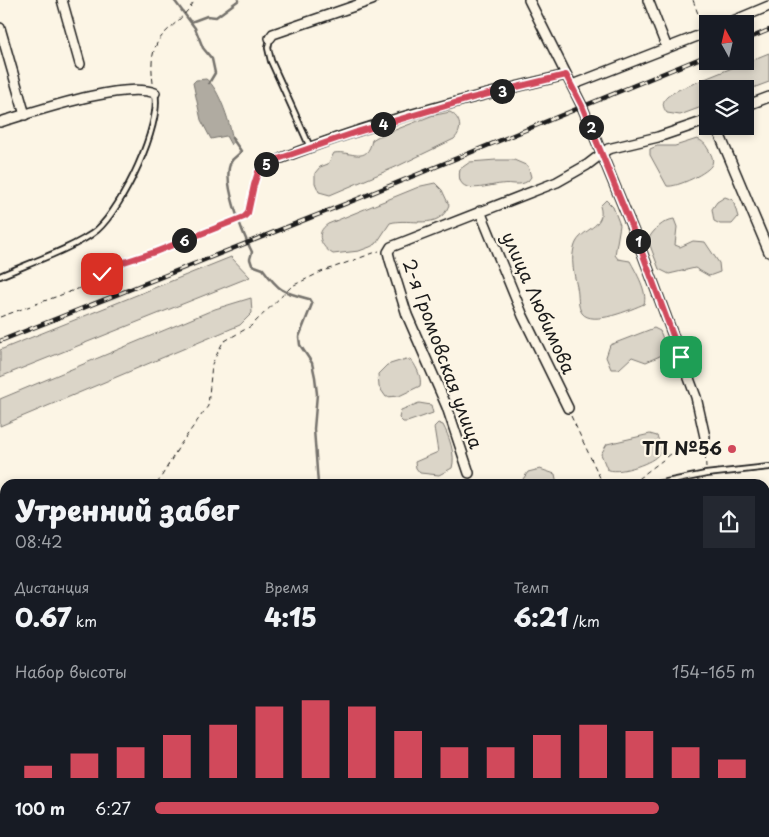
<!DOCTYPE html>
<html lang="ru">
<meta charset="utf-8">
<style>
:root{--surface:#171b24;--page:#242831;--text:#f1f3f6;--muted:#9ea1a6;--accent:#d1495b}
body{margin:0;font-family:"Playpen Sans",sans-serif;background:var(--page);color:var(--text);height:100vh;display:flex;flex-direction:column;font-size:19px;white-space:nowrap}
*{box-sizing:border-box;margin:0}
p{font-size:16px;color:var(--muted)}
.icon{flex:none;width:28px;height:28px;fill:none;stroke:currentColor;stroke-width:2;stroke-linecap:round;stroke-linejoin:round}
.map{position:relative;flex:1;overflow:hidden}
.panel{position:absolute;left:0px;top:479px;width:770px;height:359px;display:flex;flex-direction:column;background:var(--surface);border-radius:15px 15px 0 0;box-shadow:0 2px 8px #0003}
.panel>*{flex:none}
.needle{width:32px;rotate:352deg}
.buttons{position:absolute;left:699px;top:15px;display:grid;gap:10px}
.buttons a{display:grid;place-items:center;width:55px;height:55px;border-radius:0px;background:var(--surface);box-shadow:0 2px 8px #0003;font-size:25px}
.pin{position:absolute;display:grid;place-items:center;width:42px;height:42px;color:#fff;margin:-21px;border-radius:10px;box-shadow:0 2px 8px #0006}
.km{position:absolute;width:25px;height:25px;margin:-12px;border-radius:50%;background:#222;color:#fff;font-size:14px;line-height:25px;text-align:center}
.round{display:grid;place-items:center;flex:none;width:52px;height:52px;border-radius:0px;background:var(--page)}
.summary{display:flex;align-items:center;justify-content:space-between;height:85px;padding:0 15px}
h1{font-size:28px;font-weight:800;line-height:38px}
.metrics{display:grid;grid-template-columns:repeat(3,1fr);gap:8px;height:85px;padding:5px 15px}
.metrics div{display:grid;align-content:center}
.metrics b{font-size:25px;font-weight:800}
.metrics small{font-size:14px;font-weight:400}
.metrics p{font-size:14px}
.chart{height:140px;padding:10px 15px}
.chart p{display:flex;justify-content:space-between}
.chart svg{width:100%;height:90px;margin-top:5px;stroke:var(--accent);stroke-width:6}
ul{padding:0 15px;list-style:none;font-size:16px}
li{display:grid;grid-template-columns:80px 60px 1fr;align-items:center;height:38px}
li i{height:12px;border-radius:6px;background:var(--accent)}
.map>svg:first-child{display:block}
.green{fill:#dbd5c8;stroke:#7c7872}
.water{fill:#b0aba1;stroke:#75726c}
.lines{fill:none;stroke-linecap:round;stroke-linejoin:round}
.stream{stroke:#75726c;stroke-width:2.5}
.service-casing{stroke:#1c1c1c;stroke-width:8}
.minor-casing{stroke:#1c1c1c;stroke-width:12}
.path{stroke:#1c1c1c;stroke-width:1;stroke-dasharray:5 4;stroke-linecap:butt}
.service{stroke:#fcf5e5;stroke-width:4.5}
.minor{stroke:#fcf5e5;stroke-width:9}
.rail-casing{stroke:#1c1c1c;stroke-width:4.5}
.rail{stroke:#fcf5e5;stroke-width:2.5;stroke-dasharray:8;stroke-linecap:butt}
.route-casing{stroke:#fff;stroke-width:10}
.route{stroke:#d1495b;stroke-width:6}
.poi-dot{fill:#d1495b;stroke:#fcf5e5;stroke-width:2}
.labels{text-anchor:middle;stroke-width:4.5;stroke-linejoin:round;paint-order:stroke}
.street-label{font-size:18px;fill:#1c1c1c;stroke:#fcf5e5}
.poi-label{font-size:18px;font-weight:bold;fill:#1c1c1c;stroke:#fcf5e5;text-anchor:end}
</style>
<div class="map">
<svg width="769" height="837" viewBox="0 0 769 837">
<rect width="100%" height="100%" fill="#fcf5e5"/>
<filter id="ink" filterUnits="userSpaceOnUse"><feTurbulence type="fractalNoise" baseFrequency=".02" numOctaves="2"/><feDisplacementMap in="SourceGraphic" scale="10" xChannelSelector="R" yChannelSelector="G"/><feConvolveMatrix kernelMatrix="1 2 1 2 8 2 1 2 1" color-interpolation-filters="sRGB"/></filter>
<g filter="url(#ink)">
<!-- green -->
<path class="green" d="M769,53V82L745,91V89H708L707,105L680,115L667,113C657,100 669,95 680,89Z
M450,112C461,118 463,130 454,139L398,166L330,195L319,192L315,183V173L320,167L328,164L334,153C351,150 367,166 372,140L377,137L431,116Z
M697,139C703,141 705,144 708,149C711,154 714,159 712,164C710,172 676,188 667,186L650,155V149L657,146H675Z
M496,160H514L528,166L531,177L528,181C519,187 512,182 501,184C488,185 454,198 460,169L470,162Z
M435,183L442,190L449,205C439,232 410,217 390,223L376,244L370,247L359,251L333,254C321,247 314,233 328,224L421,186Z
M725,197L733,200L738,217L732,224H720L714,221L712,209L717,202Z
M606,200L613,207L620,225L615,255L618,259L630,261C636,272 648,292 644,304C632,309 592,327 582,313C577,306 579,296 577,287C574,274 570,258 575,245C581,228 607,228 600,206Z
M674,219L677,227L675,245L680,247L693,241L705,242L719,263L720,272L709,276L695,268L669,274L659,269L648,240C652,231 664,220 674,219Z
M231,257L250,277L0,377V350Z
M251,298L252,313L240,325L0,426V399L215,309Z
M654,328L660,331L665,344L660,356L646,362L632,357L619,369H611L606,357L610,345Z
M406,359L412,361C417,368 422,378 420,386L399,396L386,397L379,387L378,374L387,365Z
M419,403L431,405L433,413L407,422H403L399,418L401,410Z
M438,423L443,425C449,436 456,455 452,468L439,475L420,473L416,468L415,462L438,452L434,427Z
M650,434L657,436C660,442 662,451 657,456C650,464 616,475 607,469L601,454L607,444Z
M540,469L555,474L557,484H523V479L528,472Z
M769,571V837H249L252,832H765V573Z"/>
<!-- water -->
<path class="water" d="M206,79C219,87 232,128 233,143L231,145L226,136L211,139L201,120L193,83L196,80Z"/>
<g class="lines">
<!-- stream -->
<path class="stream" d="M174,0L195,28L203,48L212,59L215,73L209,83
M191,22L207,16L216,17L239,0
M232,138L241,151C239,156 233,157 231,162C221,181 243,234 252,252L250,259L252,265L263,269C279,291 282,292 309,299L312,304L299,337L300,345L312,363L315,377L317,394L314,429L318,484
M202,837L203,832"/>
<defs>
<path id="service" d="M270,38L268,48L271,61L310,147
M0,276C25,265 77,247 97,230C122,208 162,126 155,93
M657,484L706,474L769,467"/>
<path id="minor" d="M62,0L80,64
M529,0L582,106L640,247L696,397L705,437
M648,0L667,48
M726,24L769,6
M0,28L25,115
M270,38L273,34L372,0
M572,85L708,32
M745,106L769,97
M0,122C34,112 123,81 155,93
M716,126L769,252
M282,158C373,122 471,97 566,75
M480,211L523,316L568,408
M469,473L447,407L407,315L390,260L388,252L391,247L557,182L587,165L608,149L658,137L708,120
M13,837L14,832"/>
</defs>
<!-- service casing -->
<use href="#service" class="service-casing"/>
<!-- minor casing -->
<use href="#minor" class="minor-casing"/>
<!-- path -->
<path class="path" d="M693,0L702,25
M153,83C146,29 173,36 195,0
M0,317L83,287L124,262L244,217L248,213C252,194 252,167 274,161
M571,416L603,484
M705,445L706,468
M157,484L180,445L208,406L212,364L223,342L251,326L292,286L321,272L379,251
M631,484L675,451L697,441
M288,837L290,832
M663,837L664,832"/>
<!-- service -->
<use href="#service" class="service"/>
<!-- minor -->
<use href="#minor" class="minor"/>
<defs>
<path id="rail" d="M745,40L769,30
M0,341L360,198L708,55"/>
</defs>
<!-- rail casing -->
<use href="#rail" class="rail-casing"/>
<!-- rail -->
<use href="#rail" class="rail"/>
</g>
</g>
<g class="lines" filter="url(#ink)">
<defs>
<path id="route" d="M102,274L124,262L155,252L244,217L248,213L254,185L258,172L266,163L357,132L472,98L566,75L582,106L640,247L681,357"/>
</defs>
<!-- route casing -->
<use href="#route" class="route-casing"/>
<!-- route -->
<use href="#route" class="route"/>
</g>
<!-- markers -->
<circle class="poi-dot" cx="732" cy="449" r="5"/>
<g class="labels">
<!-- street labels -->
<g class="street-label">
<text transform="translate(538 303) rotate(66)" y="6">улица Любимова</text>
<text transform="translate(442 354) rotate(70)" y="6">2-я Громовская улица</text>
</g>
<!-- poi labels -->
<g class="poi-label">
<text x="722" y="455">ТП №56</text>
</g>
</g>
</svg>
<div class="buttons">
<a><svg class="needle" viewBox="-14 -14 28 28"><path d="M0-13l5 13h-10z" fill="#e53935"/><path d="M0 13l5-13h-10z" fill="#9ea1a6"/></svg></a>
<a><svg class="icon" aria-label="layers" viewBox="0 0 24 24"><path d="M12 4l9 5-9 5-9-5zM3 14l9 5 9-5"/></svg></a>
</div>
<div class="pin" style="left:681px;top:357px;background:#1e9e55"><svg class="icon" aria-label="arrive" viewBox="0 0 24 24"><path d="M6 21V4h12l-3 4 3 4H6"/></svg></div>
<div class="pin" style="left:102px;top:274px;background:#d93025"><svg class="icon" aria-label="check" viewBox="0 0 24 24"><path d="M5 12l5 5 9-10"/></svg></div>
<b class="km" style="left:638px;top:241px">1</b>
<b class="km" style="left:591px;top:127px">2</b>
<b class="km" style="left:502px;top:91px">3</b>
<b class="km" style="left:383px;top:124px">4</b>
<b class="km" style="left:266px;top:164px">5</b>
<b class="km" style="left:184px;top:240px">6</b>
<section class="panel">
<div class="summary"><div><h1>Утренний забег</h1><p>08:42</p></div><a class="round"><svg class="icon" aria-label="share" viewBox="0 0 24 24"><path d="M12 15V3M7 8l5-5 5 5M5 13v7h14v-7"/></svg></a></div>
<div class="metrics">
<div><p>Дистанция</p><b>0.67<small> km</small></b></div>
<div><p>Время</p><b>4:15</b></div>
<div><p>Темп</p><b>6:21<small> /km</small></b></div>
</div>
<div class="chart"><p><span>Набор высоты</span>154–165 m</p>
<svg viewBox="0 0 160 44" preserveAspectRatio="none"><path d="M5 44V38M15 44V32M25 44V29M35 44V23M45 44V18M55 44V9M65 44V6M75 44V9M85 44V21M95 44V29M105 44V29M115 44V23M125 44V18M135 44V21M145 44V29M155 44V35"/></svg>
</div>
<ul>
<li><b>100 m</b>6:27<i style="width:84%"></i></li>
</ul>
</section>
</div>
